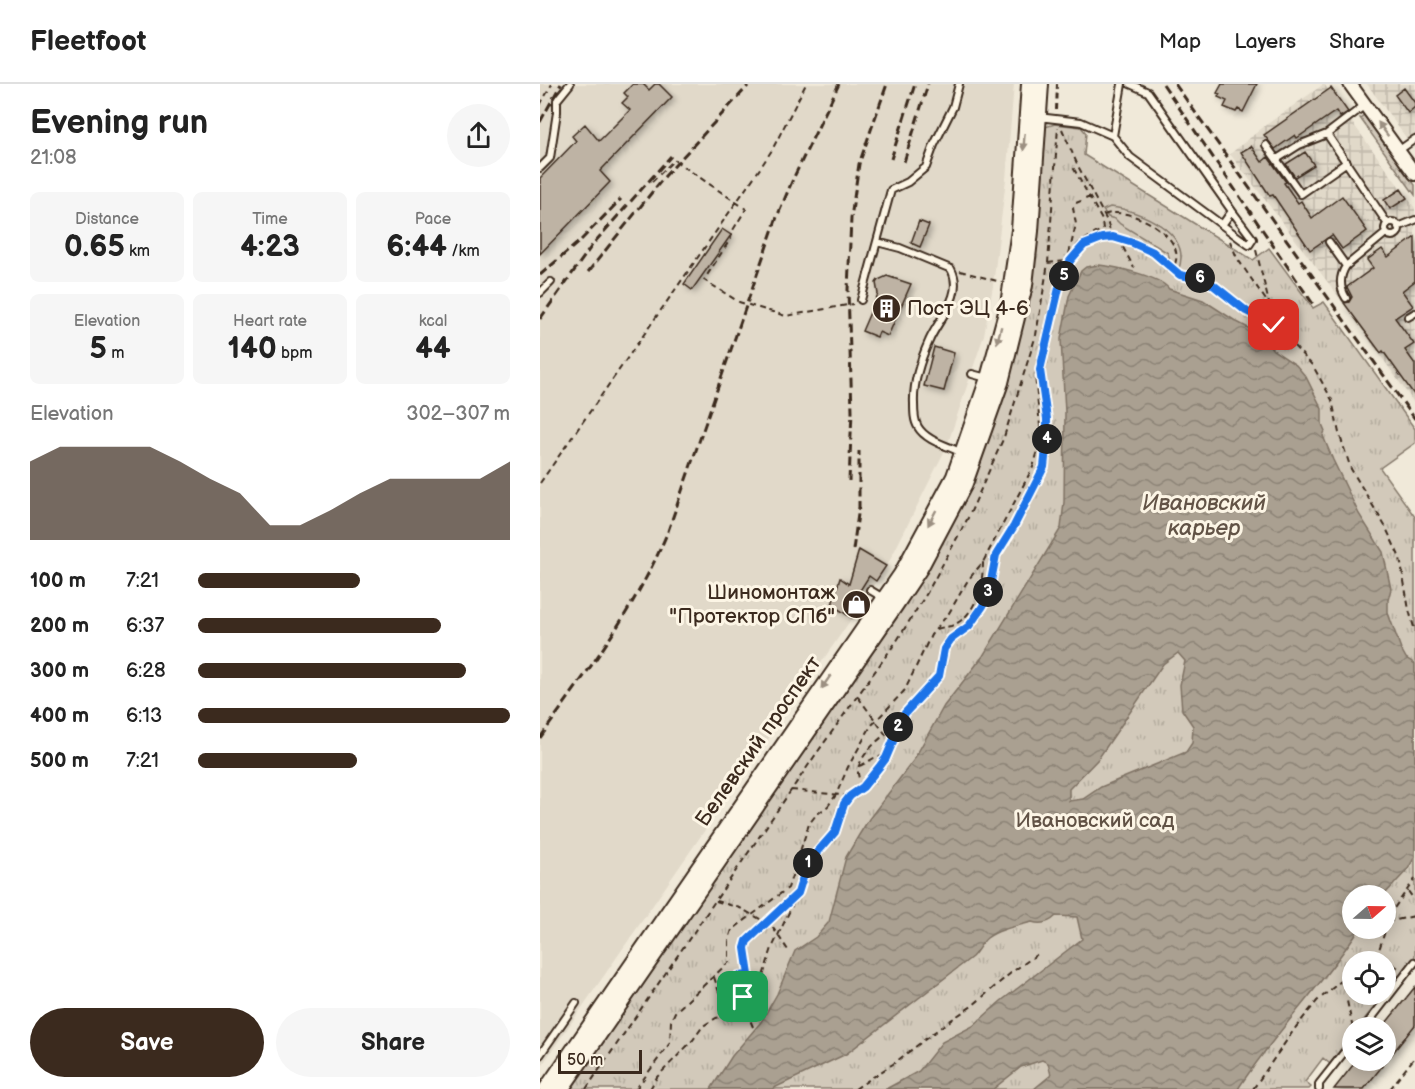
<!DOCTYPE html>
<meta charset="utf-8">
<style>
:root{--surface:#fff;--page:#f6f6f6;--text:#222;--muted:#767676;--line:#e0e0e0;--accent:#3b2a1e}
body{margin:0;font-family:"Balsamiq Sans",sans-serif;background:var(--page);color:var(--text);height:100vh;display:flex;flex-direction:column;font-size:22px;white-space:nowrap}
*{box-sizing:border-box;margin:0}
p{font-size:20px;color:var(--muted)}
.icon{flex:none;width:33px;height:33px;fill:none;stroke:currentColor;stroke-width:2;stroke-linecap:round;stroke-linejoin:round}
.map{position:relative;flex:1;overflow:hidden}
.drawer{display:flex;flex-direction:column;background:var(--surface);width:540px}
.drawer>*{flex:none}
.needle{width:39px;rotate:70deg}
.tools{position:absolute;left:802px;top:801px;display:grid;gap:12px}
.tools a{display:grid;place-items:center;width:54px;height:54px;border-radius:50%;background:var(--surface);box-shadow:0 3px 15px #0003;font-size:30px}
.scale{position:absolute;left:18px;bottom:15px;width:84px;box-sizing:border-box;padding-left:6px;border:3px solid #3b2a1e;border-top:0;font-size:16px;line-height:21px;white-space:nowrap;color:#3b2a1e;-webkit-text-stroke:4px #fcf5e5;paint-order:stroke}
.pin{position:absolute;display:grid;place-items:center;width:51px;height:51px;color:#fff;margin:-26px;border-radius:12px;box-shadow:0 3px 9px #0006}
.km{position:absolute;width:30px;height:30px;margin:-15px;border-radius:50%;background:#222;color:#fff;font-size:16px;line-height:30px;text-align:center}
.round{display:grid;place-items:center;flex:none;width:63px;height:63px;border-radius:32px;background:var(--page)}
.head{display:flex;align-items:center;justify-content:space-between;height:102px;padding:0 30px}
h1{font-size:33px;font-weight:700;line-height:45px}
.figures{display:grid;grid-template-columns:repeat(3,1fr);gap:9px;height:102px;padding:6px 30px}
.figures div{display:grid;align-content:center;border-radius:9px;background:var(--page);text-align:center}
.figures b{font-size:30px;font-weight:700}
.figures small{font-size:16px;font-weight:400}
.figures p{font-size:16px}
.chart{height:168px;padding:12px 30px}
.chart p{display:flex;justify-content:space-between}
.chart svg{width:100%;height:108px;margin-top:6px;fill:var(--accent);opacity:.7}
.action{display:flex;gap:12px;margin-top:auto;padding:12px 30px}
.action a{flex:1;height:69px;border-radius:36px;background:var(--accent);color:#fff;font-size:24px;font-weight:700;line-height:69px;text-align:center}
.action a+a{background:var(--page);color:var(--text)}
ul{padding:0 30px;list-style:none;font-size:20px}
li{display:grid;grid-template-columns:96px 72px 1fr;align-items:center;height:45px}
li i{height:15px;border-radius:8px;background:var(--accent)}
header{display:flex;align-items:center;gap:36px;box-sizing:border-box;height:84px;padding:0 30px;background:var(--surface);border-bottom:2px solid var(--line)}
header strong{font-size:28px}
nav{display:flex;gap:33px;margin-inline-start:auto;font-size:21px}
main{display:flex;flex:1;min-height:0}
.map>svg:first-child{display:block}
.built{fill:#e1d9c9}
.industrial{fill:url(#industrial-grid)}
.grass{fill:url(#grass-tufts);stroke:#867a6c;stroke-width:1.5;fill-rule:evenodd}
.garden{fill:#d2c9ba;stroke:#867a6c;stroke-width:1.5}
.water{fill:url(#water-waves);stroke:#7e7163;stroke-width:1.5;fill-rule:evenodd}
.building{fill:#beb3a4;stroke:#3b2a1e;stroke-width:1.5;filter:url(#shadow)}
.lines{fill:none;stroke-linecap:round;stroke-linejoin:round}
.lane-casing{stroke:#3b2a1e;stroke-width:10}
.street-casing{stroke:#3b2a1e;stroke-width:16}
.secondary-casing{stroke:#3b2a1e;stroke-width:22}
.path{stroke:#3b2a1e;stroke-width:2;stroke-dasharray:6 4.5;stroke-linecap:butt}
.lane{stroke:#fcf5e5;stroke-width:6}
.street{stroke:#fcf5e5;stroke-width:12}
.secondary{stroke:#fcf5e5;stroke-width:18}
.rail{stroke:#3b2a1e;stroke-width:3;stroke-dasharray:9 4.5;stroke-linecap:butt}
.oneway{fill:#9c9082}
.route-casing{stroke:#fff;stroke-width:12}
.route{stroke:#1a73e8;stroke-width:8}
.labels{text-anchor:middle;stroke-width:6;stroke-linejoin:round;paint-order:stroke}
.poi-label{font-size:21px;fill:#3b2a1e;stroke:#fcf5e5;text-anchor:start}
.street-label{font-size:21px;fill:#3b2a1e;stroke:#fcf5e5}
.park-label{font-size:21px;fill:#615245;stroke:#fcf5e5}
.water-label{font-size:22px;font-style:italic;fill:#625346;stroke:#fcf5e5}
</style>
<header>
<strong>Fleetfoot</strong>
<nav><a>Map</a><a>Layers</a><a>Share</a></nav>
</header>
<main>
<section class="drawer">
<div class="head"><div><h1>Evening run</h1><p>21:08</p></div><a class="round"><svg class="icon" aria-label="share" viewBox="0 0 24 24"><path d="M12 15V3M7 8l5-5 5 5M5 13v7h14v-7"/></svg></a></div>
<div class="figures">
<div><p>Distance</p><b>0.65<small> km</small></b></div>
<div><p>Time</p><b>4:23</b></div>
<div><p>Pace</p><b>6:44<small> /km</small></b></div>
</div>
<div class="figures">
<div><p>Elevation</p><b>5<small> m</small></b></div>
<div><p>Heart rate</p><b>140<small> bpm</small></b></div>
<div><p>kcal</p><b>44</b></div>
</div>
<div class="chart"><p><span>Elevation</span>302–307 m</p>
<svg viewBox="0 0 160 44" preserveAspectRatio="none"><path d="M0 44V12L10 6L20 6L30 6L40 6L50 12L60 19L70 25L80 38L90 38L100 32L110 25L120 19L130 19L140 19L150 19L160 12V44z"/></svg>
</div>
<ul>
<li><b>100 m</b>7:21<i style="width:52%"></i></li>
<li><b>200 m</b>6:37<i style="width:78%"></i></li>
<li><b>300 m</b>6:28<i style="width:86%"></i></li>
<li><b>400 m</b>6:13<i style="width:100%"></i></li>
<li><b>500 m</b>7:21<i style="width:51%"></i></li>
</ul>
<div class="action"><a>Save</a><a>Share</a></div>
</section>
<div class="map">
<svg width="875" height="1005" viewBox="0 0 875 1005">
<defs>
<pattern id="industrial-grid" width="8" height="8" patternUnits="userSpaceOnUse" patternTransform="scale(1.5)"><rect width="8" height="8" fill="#e1d9c9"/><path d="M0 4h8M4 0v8" fill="none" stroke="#c2baac"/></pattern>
<pattern id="grass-tufts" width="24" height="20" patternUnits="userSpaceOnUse" patternTransform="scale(1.5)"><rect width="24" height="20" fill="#d2c9ba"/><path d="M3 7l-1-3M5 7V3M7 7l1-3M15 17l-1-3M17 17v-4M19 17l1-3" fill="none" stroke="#b5ad9f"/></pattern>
<pattern id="water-waves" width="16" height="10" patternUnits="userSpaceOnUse" patternTransform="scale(1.5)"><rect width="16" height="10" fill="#aaa091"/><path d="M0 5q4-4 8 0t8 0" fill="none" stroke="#8c8376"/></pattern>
<filter id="shadow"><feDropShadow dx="3" dy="3" stdDeviation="3" flood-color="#0004"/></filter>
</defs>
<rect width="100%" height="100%" fill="#f0e9d9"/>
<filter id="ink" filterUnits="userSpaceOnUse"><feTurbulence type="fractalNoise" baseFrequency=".0167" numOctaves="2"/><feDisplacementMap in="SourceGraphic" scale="12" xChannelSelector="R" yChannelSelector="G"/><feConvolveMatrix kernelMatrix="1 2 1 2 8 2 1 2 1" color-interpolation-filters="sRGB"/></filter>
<g filter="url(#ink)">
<!-- built -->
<path class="built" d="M0,0H474L466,95L453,202L444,251L407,362L350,476L312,534L0,984Z"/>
<!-- industrial -->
<path class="industrial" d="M784,0L875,124V320L796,209L690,70L726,41Z
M827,0H875V66Z"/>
<!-- grass -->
<path class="grass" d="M824,31L875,101V111L820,34Z
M515,40L541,43L546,49L544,71L713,176L729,164L773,224L784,218L875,345V359L840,384L875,433V872L846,909V878H813V910L844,911L818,943L813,944V950L790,980L783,974L765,998L771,1003L769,1005H29L371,510L435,392L470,292L491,207L496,170L505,43ZM813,812H846V844H813Z"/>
<!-- garden -->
<path class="garden" d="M570,123C600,126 654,149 638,187L631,181L628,169L580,140L575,135L568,133L563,126Z"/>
<!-- water -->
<path class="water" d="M559,181C576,183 620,192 629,205L663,216L697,238L720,250L733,266L756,281L766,293L782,325V340L785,347L783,352L793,376L819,430L843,468L851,505L848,516V529L861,565L866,574L875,580V772L868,785L844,811L813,812V844L819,845C783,901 734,949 698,1005H494L511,991L508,979L502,976L481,983L453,1005H346L379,987L402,958L433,942L461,917L542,855L537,833L516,832C509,839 502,841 492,838C478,842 459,845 447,854C441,859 438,867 432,873L306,970L232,1005H171L192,972L221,938L237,910L255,867L276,853L289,838L306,773L319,751L329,735L373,677L404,622L443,572L521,444L524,418L525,328L521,255L529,212L541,187L546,183ZM638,569L645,577L640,601L642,626L653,642L652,659L646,668L561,703L543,715L529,717V705L558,675L623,580Z"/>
<!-- building -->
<path class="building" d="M93,0H103L109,6L115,0H119L132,13L60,87L70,98L0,170V94L36,57L32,52L45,40L59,57L90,26L82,19L88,13L84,9Z
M682,0H717L703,28L698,25L696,28L684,23L687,17L678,13L680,10L677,9Z
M791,4L808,28L800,33L796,27L757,54L755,51L735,65L724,51Z
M864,4L875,19V23L868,29L855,11Z
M711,62L722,78L728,73L746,98L744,99L758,119L761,117L772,134L802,112L827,147L802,165L792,151L770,166L733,111L730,112L701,68Z
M765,68L774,81L755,93L746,80Z
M861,105L867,114L850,125L844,116Z
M379,137L389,141L380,163L371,159Z
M182,145L191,151L152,206L144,200Z
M875,153V197L862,207L873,222L855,234L874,260L865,266L875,280V312L843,267L841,269L804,219L809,218L812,213L807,203L833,184L827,176L842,165L848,173Z
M347,192L371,200L348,252L339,248L337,253L322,247L338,210L336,199L338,196Z
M394,263L414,269L404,307L384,302Z
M319,466L346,482L336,497L329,492L314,516L321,521L312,534L292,521L300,494L309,500Z
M875,903V941L824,1005H794L817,976H846V939Z"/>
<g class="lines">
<defs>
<path id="lane" d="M498,33L541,38L573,52L590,73L682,141L692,127L608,8L590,0
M787,50L847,139
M573,52L582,0
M726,61L761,110L807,78
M858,67L875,55
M737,75L759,61L787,50L825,21
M0,84L10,74L17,28V16L30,0
M845 145a7 7 0 1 1 14 0a7 7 0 1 1-14 0Z
M682,141L709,161L713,155L692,127
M858,143L875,136
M337,158L360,164L411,185C425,211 398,235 389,257C380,277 373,299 374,320C374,328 374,337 378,343C386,357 409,362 422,369
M789,158L806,182
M0,209L11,198
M806,214C799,203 799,193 806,182L846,149
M321,216L351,106L368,98L386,83L394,61L413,23L419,0
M868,233L875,229
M432,290L447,294
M330,506L345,515
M824,944L875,878
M0,971L36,919
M779,1005V1000L813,957"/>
<path id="street" d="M810,0L875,90
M5,1005L360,490L413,392L447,294L467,221L478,146L488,0"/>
<path id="secondary" d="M19,1005L354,520L378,484L423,399L459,298L483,201L489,147L499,0"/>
</defs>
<!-- lane casing -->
<use href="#lane" class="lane-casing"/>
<!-- street casing -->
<use href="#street" class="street-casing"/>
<!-- secondary casing -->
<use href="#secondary" class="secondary-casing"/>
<!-- path -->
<path class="path" d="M0,21L12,0
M516,26L517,0
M522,45L538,82L567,137L572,153
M112,98L134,76L206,125L193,146L191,154L164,196L199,218L246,232L313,220
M564,131C589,120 654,155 632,185
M578,154L594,184
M690,157L697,174L730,222L738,243
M716,166L729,219
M529,170L536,140L533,124L536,119L550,113
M508,179L526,177
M420,187L461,198
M0,399L221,83L232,66L266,0
M397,545C402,543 407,543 411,542C436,533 443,501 443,478
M318,613L352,659
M320,682L334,674L347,671
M323,703C321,699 318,693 318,689C317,675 336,657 346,650
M251,706L311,712
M868,807L875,817
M176,817L200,824L231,841L250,869
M847,838L875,832
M846,843L852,827L875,795
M835,869L860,885
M824,878L839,866L846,844
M174,893L187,932
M813,909L807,917L813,945
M830,910L836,917
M213,943L205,924L199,892L209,891L205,860L258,808
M46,1005L274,673L358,555L387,509L429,432L464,353L496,251L508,179L518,43
M96,1005L130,959L131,937L135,928L189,878V855L192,846L248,804L269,740L276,731L288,722L296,711L308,683L331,642L365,606L391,551L409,529L428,496L443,478L493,383L498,367L500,342L495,291L517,195L529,172L539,159L563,145L562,136L534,85L538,82
M110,1005L117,993L153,956L163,942L176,934L197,930L217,911L232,864L261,803L267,780L295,748L304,720L311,712L323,703L346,674L365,629L399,592L404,565L411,555L429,542L443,522L451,497L456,471L474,442L504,383L508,355L505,318L500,298V286L519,204L530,177L544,161L562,154L582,155L603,163L622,175L640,191L667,196L706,227L734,241L773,282L792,316L799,349L811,385L845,442L860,474L869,526L875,547
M315,1005L353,980L405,940L432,922L472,888L499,869
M713,1005L756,943L777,917L813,887
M850,1005L875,973"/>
<!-- lane -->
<use href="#lane" class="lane"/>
<!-- street -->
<use href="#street" class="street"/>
<!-- secondary -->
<use href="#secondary" class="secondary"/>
<!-- rail -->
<path class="rail" d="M623,0L773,220
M635,0L875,335
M0,38L21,0
M351,75L375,0
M364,78L388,0
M48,188L125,92L208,2
M0,191L40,157L81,115
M0,235L53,160L131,72
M309,397L312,327L308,206L311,134L319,80L347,0
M313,466L319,423V367
M0,654C47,587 97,523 128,447L237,133L253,95L299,0"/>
</g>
<!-- one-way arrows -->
<defs><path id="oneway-solid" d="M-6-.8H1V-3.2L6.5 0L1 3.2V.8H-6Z" transform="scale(1.5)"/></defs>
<g class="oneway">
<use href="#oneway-solid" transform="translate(843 45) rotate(-126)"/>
<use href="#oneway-solid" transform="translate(484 58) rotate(94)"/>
<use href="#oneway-solid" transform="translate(459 251) rotate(105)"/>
<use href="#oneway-solid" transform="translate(392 434) rotate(118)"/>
<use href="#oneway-solid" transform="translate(286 598) rotate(125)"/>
</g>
</g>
<g class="lines" filter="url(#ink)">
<defs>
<path id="route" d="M203,913L199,892L209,891L205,864L207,857L258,809L267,780L295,748L304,720L310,712L323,703L340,682L346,674L365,629L399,592L404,565L411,555L429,542L443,522L451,497L456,471L474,442L504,383L507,355V335L500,286L519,204L530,177L536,170L544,161L562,154L573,153L593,159L613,168L640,191L667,196L706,227L734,241"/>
</defs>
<!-- route casing -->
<use href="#route" class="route-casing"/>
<!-- route -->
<use href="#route" class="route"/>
</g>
<!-- icons -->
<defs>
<symbol id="building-disc" viewBox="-11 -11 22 22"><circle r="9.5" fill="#3b2a1e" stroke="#fcf5e5"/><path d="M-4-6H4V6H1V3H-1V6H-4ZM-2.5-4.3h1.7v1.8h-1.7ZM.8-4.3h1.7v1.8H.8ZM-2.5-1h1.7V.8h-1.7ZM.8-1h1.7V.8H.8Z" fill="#fff"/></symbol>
<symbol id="shop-disc" viewBox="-11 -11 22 22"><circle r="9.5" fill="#3b2a1e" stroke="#fcf5e5"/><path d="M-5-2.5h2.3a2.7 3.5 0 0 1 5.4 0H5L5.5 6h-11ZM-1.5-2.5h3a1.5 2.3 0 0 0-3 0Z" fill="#fff"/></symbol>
</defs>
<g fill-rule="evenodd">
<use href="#building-disc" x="330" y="208" width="33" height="33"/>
<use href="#shop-disc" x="300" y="504" width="33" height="33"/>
</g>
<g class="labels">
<!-- poi labels -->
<g class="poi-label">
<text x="367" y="231">Пост ЭЦ 4-6</text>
<text x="295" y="515" text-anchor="end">Шиномонтаж<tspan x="295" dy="24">"Протектор СПб"</tspan></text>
</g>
<!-- street labels -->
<g class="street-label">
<text transform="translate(218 657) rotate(-55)" y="7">Белевский проспект</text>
</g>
<!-- park labels -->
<g class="park-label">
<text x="555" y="743">Ивановский сад</text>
</g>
<!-- water labels -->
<g class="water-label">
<text x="664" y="426">Ивановский<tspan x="664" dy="25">карьер</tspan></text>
</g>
</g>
</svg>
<div class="tools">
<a><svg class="needle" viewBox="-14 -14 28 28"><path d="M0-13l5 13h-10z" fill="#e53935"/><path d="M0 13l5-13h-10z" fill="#767676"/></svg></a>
<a><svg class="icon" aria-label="locate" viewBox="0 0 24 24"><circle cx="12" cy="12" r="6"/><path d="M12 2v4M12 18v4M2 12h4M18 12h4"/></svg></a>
<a><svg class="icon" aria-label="layers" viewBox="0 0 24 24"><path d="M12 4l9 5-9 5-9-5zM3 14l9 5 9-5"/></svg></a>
</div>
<div class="scale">50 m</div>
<div class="pin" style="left:203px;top:913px;background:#1e9e55"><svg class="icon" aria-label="arrive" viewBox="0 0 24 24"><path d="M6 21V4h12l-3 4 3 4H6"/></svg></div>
<div class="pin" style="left:734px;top:241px;background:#d93025"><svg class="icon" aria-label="check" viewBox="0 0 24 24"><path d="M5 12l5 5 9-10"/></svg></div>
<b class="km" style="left:268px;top:779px">1</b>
<b class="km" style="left:358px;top:643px">2</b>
<b class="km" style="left:448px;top:508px">3</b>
<b class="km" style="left:507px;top:355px">4</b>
<b class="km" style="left:524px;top:192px">5</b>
<b class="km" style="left:660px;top:194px">6</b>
</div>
</main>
